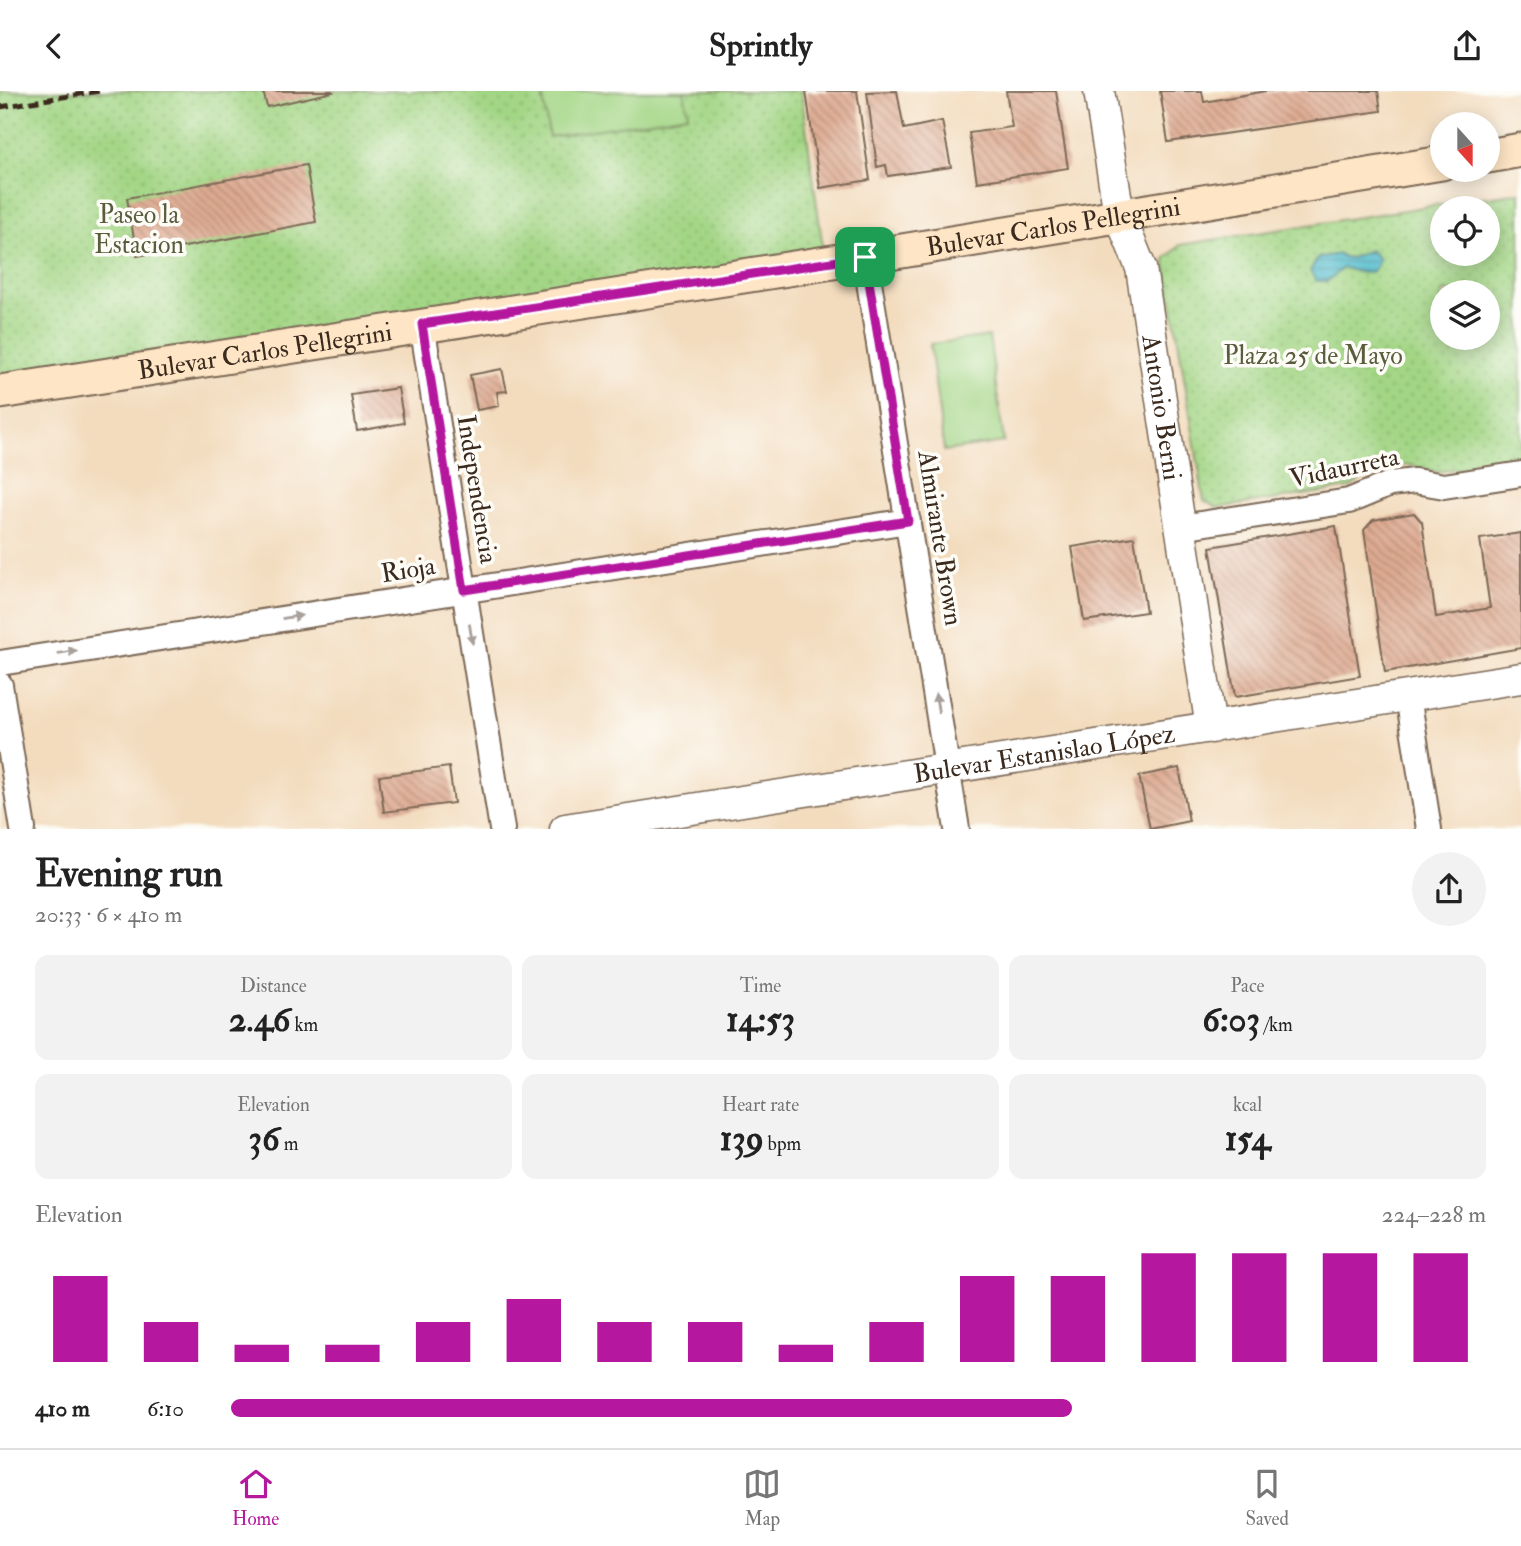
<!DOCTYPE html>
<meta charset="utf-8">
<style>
:root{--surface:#fff;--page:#f2f2f2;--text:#222;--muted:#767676;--line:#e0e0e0;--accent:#b5179e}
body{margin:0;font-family:"IM FELL Double Pica",serif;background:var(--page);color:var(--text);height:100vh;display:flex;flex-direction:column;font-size:26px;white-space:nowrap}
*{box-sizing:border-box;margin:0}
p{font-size:23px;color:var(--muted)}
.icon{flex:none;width:38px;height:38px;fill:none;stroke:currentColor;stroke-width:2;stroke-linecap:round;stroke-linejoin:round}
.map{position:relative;height:738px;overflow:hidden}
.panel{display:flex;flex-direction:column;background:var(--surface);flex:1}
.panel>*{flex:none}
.needle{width:46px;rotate:159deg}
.buttons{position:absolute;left:1430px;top:21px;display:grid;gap:14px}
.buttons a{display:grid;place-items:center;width:70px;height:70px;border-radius:50%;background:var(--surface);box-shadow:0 4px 18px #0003;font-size:35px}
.pin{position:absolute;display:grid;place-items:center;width:60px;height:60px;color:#fff;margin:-30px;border-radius:14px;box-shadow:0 4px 10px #0006}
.round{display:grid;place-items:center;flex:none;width:74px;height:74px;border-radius:37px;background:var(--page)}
.overview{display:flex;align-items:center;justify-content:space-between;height:119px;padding:0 35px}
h1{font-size:38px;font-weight:700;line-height:52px}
.stats{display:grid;grid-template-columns:repeat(3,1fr);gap:10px;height:119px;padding:7px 35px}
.stats div{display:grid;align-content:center;border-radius:14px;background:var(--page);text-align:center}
.stats b{font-size:35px;font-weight:700}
.stats small{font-size:19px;font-weight:400}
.stats p{font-size:19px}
.chart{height:196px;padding:14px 35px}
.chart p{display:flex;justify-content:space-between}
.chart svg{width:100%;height:126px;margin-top:7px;stroke:var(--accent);stroke-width:6}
ul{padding:0 35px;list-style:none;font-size:23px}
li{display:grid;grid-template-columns:112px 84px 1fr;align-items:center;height:52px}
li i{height:18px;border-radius:9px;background:var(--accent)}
header{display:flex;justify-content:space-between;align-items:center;height:91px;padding:0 35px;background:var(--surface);font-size:32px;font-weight:700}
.tabs{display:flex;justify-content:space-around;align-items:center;height:98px;border-top:2px solid var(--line);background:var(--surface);font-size:19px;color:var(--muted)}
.tabs a{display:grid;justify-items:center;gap:4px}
.tabs .on{color:var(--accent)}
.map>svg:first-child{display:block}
.park{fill:url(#park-dots);stroke:#6e8051;stroke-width:2;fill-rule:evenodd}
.garden{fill:#a2d584;stroke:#6e8051;stroke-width:2}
.water{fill:url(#water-rules);stroke:#467376;stroke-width:2}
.building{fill:url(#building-back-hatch)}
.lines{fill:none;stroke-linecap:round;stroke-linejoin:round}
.minor-casing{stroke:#7b6856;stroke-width:28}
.tertiary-casing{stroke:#7b6856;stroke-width:33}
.secondary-casing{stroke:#7b6856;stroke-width:37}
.minor{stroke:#fff;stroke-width:24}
.tertiary{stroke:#fff;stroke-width:30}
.secondary{stroke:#fde5c5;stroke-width:33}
.rail{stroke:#3b2a1e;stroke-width:5;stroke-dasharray:10 5;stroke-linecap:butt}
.oneway{fill:#a79f9a}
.route-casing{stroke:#fff;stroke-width:14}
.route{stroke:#b5179e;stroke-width:9}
.labels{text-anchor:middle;stroke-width:7;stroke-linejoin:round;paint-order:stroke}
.park-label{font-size:26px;fill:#5a5d3d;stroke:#fdfcf7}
.street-label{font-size:26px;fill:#3b2a1e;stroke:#fdfcf7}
</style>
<header><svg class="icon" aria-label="back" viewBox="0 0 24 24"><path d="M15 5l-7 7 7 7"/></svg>Sprintly<svg class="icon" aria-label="share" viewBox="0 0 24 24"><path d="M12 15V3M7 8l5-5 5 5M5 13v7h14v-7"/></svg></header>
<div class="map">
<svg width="1521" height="738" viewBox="0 0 1521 738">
<defs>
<pattern id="park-dots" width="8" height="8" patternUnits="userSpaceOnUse" patternTransform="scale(1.75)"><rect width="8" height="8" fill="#a2d584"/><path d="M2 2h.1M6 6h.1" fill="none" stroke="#8cb772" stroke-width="1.8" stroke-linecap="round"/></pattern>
<pattern id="water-rules" width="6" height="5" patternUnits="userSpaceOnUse" patternTransform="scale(1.75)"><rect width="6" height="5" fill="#51bccd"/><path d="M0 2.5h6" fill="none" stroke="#4499a6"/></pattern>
<pattern id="building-back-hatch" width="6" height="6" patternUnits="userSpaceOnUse" patternTransform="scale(1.75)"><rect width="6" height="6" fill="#deaa91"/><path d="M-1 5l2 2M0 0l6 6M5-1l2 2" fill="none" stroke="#b58b76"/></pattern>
</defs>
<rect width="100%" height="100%" fill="#fdfcf7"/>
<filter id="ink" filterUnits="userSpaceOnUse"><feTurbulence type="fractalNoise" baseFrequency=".0143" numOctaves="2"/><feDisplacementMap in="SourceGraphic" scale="14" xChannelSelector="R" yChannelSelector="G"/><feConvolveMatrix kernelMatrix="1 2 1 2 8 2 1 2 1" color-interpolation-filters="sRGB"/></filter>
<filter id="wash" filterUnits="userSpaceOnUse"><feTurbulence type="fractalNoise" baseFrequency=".00686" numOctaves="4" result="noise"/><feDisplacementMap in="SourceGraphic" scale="28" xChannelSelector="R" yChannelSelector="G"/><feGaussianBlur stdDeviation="1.57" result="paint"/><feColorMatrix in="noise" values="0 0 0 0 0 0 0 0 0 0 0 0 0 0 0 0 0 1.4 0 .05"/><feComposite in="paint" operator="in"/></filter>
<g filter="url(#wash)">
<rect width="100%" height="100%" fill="#f3dcbe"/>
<!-- park -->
<path class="park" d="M0,0H801L825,172L0,301Z
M1520,101L1521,368L1437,381L1409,374L1376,378L1350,397L1218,417L1204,410L1165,168L1180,154ZM1442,117H1488V163H1442ZM1442,201H1488V247H1442Z"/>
<!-- garden -->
<path class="garden" d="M542,0H684L688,24L549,46Z
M989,245L1004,351L944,360L930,253Z"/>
<!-- water -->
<path class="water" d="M1370,159L1379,168C1374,190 1358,180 1343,177L1327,190H1316L1310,180L1318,167L1339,163C1350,172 1358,163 1370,159Z"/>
<g id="blocks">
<!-- building -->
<path class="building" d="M263,0H332L333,1L267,16Z
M806,0H857L870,89L820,97Z
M897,0L904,38L942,30L951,76L888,85L886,74L877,76L867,1Z
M1006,0H1056L1068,77L977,91L969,42L1012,36Z
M1160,0H1202L1204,11L1266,0H1378L1381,20L1168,51Z
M306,74L316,131L137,165L127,107Z
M502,278L507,300L497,301L499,315L477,319L470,284Z
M398,297L404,332L357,340L351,304Z
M1414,422L1422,431L1436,526L1490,517L1480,448L1521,442V557L1385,581L1364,439L1373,429Z
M1336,435L1360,585L1235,606L1210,456Z
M1134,446L1146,521L1084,530L1072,456Z
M449,676L454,712L384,721L379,685Z
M1179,677L1189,730L1150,738L1139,685Z"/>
</g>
</g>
<g filter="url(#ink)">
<use href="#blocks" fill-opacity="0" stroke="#7b6856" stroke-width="2"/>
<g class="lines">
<defs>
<path id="minor" d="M865,166L957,738
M422,233L502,738
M1181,436L1349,410L1390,393L1415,390L1444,395L1521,383
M0,572L908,430
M0,594L23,738
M1408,605L1429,738"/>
<g id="tertiary">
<path id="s1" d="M1099,0L1119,123L1141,177L1211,637"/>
<path id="s2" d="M565,738L1521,587"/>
</g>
<g id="secondary">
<path d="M1488,65L1521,59"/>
<path id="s3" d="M0,301L865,166L1442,72"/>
</g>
</defs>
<!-- minor casing -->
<use href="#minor" class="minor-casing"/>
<!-- tertiary casing -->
<use href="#tertiary" class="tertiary-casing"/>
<!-- secondary casing -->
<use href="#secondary" class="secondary-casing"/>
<!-- minor -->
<use href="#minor" class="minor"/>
<!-- tertiary -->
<use href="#tertiary" class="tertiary"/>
<!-- secondary -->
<use href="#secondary" class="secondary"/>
<!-- rail -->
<path class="rail" d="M0,16L100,0"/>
</g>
<!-- one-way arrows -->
<defs><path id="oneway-solid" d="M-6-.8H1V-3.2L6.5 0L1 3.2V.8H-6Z" transform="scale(1.75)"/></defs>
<g class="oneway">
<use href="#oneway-solid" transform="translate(292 526) rotate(-9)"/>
<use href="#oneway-solid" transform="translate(471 543) rotate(81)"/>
<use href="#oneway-solid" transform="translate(67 561) rotate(-9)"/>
<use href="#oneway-solid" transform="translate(937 612) rotate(-99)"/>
</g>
</g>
<g class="lines" filter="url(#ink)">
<defs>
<path id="route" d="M865,166L908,430L464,499L422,233Z"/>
</defs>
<!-- route casing -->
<use href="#route" class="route-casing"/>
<!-- route -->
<use href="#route" class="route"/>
</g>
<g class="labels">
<!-- park labels -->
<g class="park-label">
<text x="139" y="132">Paseo la<tspan x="139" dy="30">Estacion</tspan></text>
<text x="1313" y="273">Plaza 25 de Mayo</text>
</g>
<!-- street labels -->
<g class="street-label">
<text dy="9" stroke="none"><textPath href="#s3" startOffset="1066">Bulevar Carlos Pellegrini</textPath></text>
<text dy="9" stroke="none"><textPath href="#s3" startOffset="268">Bulevar Carlos Pellegrini</textPath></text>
<text dy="9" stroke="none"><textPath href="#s1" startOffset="324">Antonio Berni</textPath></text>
<text transform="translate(1344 376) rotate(-12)" y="9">Vidaurreta</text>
<text transform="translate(478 398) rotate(81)" y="9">Independencia</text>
<text transform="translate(941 447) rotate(81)" y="9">Almirante Brown</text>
<text transform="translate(408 478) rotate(-9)" y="9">Rioja</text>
<text dy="9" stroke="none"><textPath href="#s2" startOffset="485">Bulevar Estanislao López</textPath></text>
</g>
</g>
</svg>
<div class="buttons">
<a><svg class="needle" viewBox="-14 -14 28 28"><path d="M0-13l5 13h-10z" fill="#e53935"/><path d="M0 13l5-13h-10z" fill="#767676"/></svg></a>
<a><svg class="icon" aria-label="locate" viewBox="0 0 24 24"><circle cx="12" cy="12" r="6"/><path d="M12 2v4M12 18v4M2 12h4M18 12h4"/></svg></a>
<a><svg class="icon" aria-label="layers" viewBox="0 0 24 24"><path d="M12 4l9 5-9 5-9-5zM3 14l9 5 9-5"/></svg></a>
</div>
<div class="pin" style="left:865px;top:166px;background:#1e9e55"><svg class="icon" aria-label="arrive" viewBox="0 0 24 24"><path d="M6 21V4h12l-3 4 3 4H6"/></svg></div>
</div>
<section class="panel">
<div class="overview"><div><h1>Evening run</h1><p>20:33 · 6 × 410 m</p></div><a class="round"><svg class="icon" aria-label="share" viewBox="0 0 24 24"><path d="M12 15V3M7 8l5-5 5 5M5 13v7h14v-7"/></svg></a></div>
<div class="stats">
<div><p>Distance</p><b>2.46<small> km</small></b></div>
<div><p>Time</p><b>14:53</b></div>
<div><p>Pace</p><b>6:03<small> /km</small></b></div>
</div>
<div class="stats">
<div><p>Elevation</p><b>36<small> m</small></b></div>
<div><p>Heart rate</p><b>139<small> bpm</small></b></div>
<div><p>kcal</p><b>154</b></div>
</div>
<div class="chart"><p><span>Elevation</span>224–228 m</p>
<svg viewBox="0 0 160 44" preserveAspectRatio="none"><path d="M5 44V14M15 44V30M25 44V38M35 44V38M45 44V30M55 44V22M65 44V30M75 44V30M85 44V38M95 44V30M105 44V14M115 44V14M125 44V6M135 44V6M145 44V6M155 44V6"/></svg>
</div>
<ul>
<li><b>410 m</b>6:10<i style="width:67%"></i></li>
</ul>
</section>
<nav class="tabs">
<a class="on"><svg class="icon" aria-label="home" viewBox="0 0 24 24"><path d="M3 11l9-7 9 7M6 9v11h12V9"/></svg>Home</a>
<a><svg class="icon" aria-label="map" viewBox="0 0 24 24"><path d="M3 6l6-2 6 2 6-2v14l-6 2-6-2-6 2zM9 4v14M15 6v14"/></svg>Map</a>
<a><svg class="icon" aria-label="saved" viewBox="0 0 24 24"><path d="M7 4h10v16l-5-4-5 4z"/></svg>Saved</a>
</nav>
